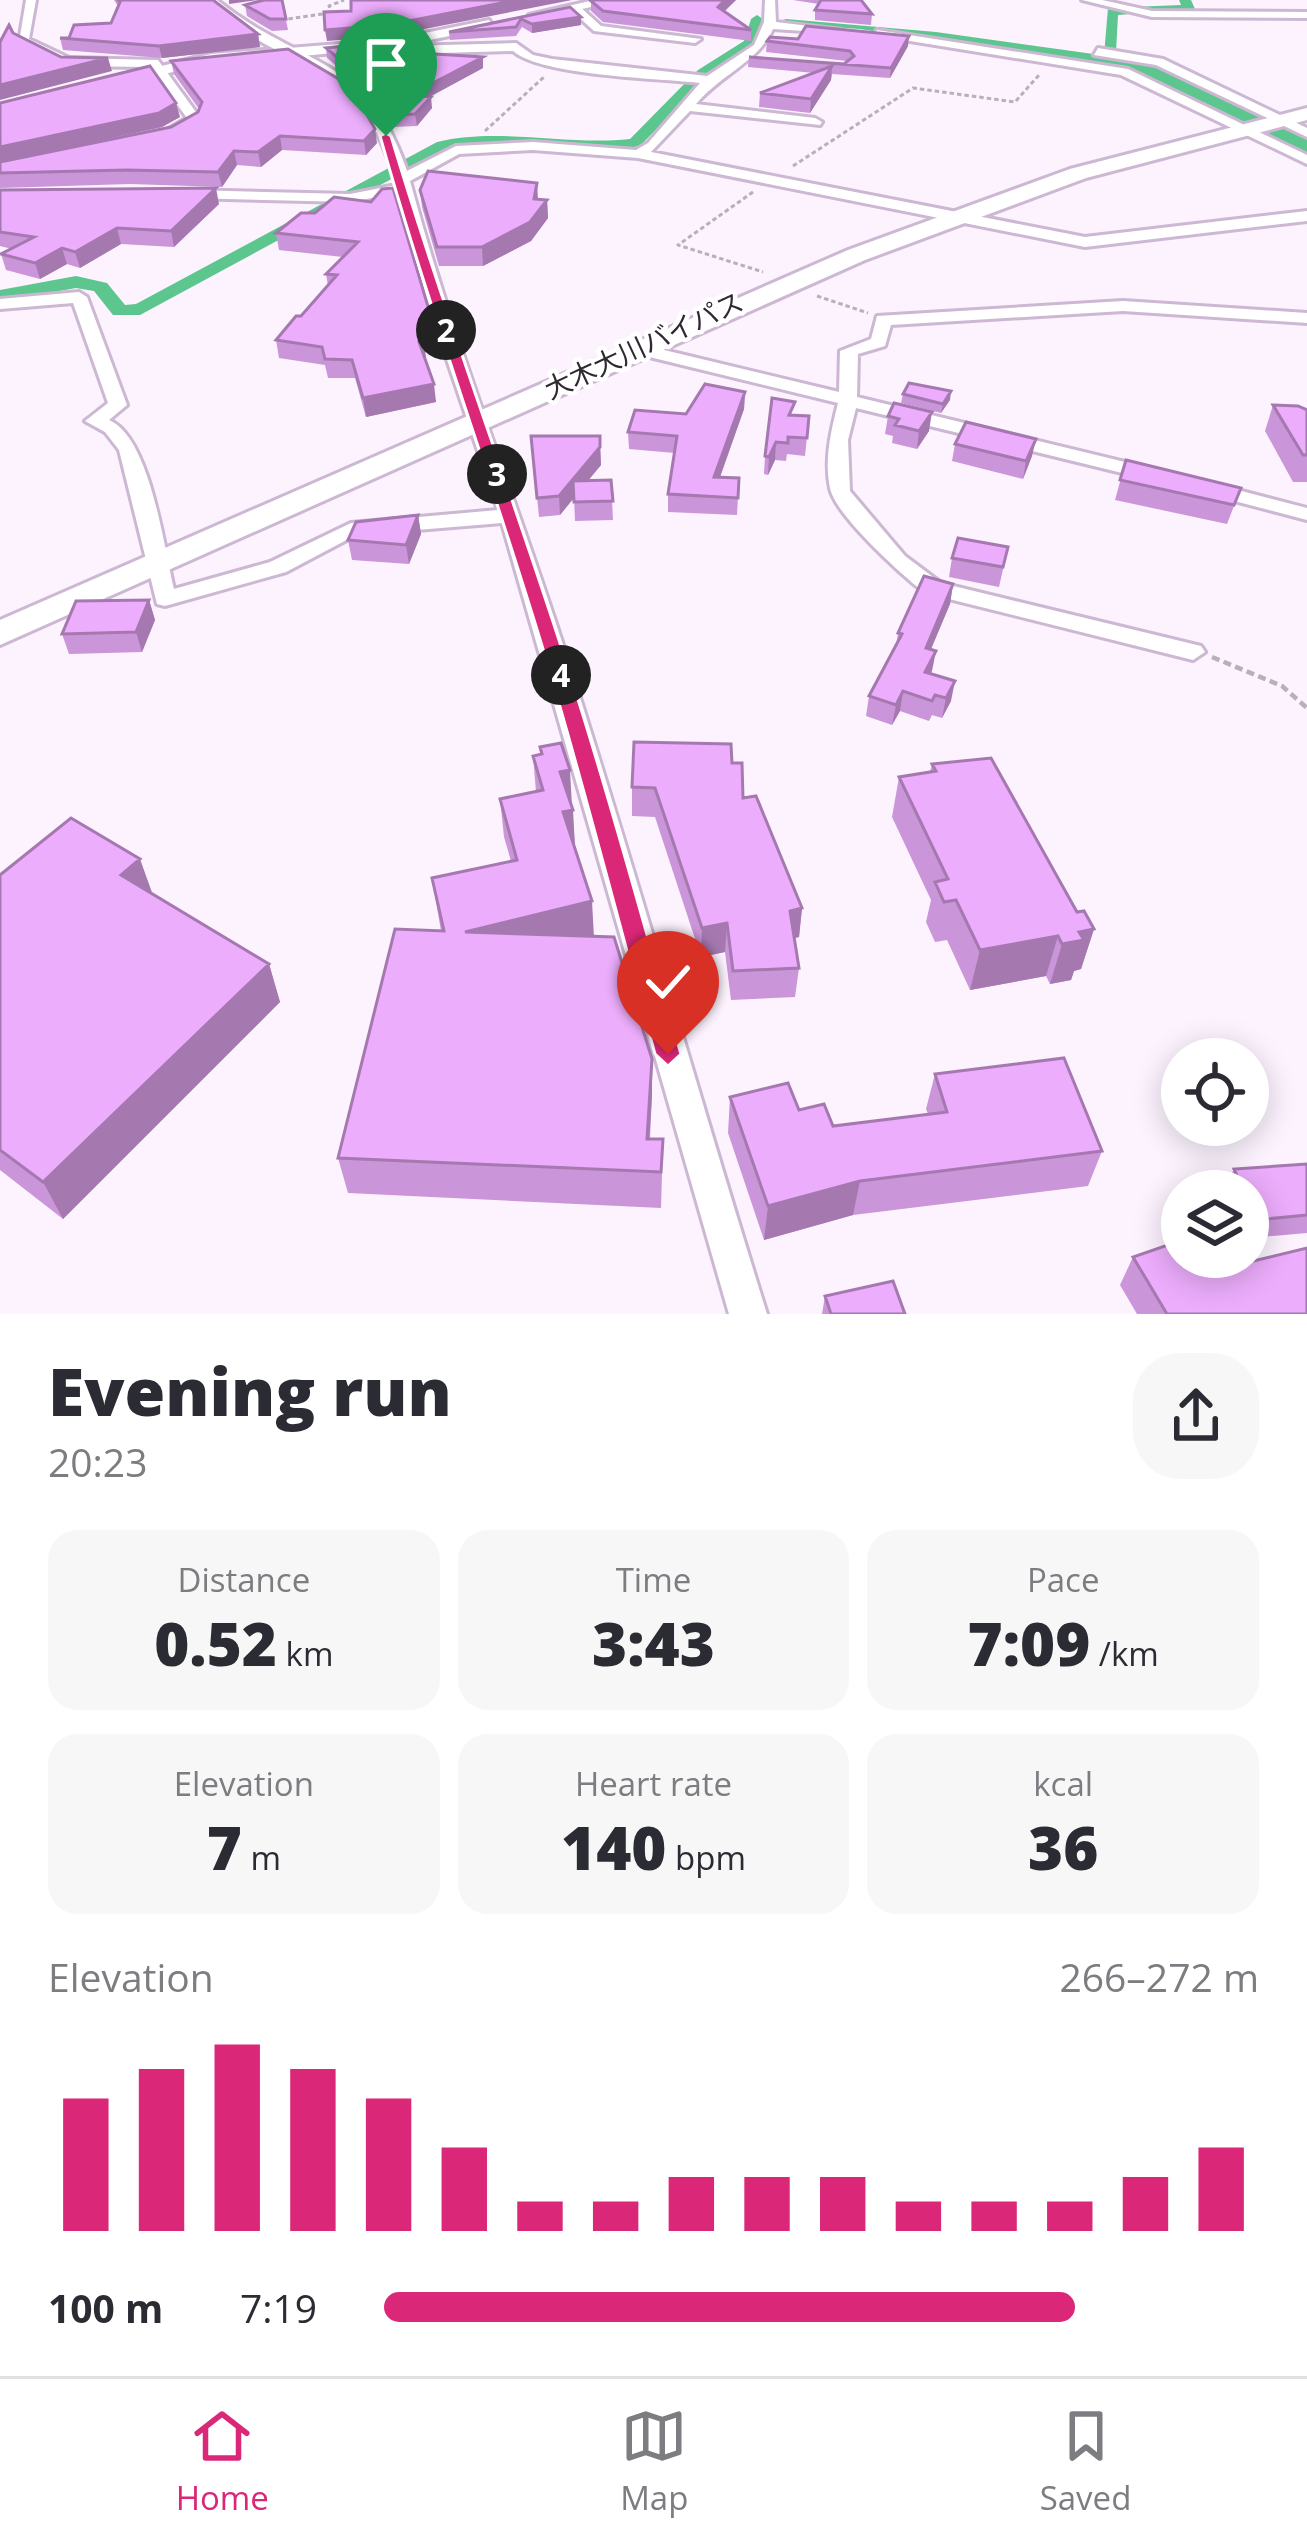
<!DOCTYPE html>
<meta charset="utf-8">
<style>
:root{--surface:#fff;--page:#f7f7f7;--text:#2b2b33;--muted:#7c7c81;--line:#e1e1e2;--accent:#db2777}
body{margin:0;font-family:"Open Sans","Noto Sans JP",sans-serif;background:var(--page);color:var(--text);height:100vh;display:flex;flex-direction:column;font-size:45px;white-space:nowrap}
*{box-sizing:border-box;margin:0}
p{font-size:39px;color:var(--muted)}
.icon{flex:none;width:66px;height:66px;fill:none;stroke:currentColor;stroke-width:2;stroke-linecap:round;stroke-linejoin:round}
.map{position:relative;height:1314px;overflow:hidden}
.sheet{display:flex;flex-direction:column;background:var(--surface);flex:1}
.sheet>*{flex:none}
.controls{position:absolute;left:1161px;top:1038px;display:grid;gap:24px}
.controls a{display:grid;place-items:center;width:108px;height:108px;border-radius:50%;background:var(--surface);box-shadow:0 6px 30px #0003;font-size:60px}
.pin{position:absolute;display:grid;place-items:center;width:102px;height:102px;color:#fff;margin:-123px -51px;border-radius:50% 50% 50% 0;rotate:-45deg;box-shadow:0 0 12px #0007}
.pin .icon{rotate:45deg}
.km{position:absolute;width:60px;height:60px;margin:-30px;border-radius:50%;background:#222;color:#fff;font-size:33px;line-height:60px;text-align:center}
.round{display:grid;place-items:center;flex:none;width:126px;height:126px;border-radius:48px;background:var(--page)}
.headline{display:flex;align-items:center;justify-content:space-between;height:204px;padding:0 48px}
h1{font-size:66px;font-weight:800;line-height:90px}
.stats{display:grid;grid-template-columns:repeat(3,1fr);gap:18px;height:204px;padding:12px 48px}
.stats div{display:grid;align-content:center;border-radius:30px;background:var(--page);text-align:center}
.stats b{font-size:60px;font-weight:800}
.stats small{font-size:33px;font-weight:400}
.stats p{font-size:33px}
.chart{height:336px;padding:24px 48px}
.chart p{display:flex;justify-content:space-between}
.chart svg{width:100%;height:216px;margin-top:12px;stroke:var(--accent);stroke-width:6}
ul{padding:0 48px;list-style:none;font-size:39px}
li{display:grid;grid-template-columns:192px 144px 1fr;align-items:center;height:90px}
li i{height:30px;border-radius:15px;background:var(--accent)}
.tab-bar{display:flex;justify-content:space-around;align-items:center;height:168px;border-top:3px solid var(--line);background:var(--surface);font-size:33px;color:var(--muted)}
.tab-bar a{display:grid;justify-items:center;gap:6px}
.tab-bar .current{color:var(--accent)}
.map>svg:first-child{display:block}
.water{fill:#5dc58e}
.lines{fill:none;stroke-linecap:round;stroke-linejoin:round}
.canal{fill:#5dc58e;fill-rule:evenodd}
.minor-casing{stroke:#cdb8d3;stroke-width:6}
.major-casing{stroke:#cdb8d3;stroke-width:6}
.highway-casing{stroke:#cdb8d3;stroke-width:6}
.path-far1{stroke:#b8afba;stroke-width:3;stroke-dasharray:4.5 3;stroke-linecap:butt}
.path{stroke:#b8afba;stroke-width:4.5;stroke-dasharray:8 4.5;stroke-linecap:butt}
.minor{fill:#fff;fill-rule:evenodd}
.major{fill:#fff;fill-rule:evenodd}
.highway{fill:#fff;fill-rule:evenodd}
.wall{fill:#cb95d9}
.shaded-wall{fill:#a579b0}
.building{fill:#ecadfc;stroke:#a579b0;stroke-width:3}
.route{fill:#db2777;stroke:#fff;stroke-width:3}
.labels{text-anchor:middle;stroke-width:9;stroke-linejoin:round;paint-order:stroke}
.far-street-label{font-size:27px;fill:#302832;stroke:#fff}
</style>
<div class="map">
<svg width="1307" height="1314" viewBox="0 0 1307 1314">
<rect width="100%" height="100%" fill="#fcf3fe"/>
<!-- water -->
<path class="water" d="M786,19L936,32L1151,62L1307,136V157L1130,71L860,29L774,23Z"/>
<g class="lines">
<!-- canal -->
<path class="canal" d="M1179,0H1191L1195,9L1118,15L1116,52L1104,55L1108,8L1181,5Z
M757,15L763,19L755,46L708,76L640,146C576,158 511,137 447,149L140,315H113L94,291L76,288L0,302V290L76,276L107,283L125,305L136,304L437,142C501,127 565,146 630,139L698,70L744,41L751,19Z"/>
<defs>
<path id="minor" d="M26,0H36L29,39L69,58L158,60L201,119L199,122L177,136H167V130L187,118L150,67L67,66L19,42Z
M205,0H217C298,66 369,55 407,171L456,146L533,142L636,150L648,143L700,83C657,78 542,76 513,51L406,54L386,47V41L407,46L516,43L533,55L552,59L707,76L754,45L764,22L765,0H775L776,22L842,30L836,33L773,29C758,62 720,75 696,104L815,118L822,122L820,125L690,111L651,152L1085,237L1307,211V221L1085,247L638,158L533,150L459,154L410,181C453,341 515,496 566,654C637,873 698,1095 767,1314H729L502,523L356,535L286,572L165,606L157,604L119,450L105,432L85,421L108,403L73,303L0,309V299L79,292L87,297L127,405L109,420C150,437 164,548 174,589L270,562L351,523L498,510L417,271L398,193L350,202L188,198L181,194L188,190L350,194L396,185C362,50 286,80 205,0Z
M1082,0H1102L1152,11L1307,12V18L1152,17Z
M571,6H579L601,26L701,39L695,43L594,31L571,10Z
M877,30L1128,69L1307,155V164L1121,75L873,35Z
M1098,48L1163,59L1307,128V137L1156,65L1094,55Z
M1123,301L1307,313V323L1123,311L891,325L885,346L858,354L857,397L1162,471L1165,475L1155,481L856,408L848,440L850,491L905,556L941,583L1201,646L1205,652L1193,660L925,593C902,575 835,515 830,488C824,460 831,431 838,403L633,353L630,349L639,344L839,392L840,351L871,339L877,316Z
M1207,482L1307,508V520L1200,492L1197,488Z"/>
<path id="major" d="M594,0H623L536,19L529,15Z
M489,20L494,27L390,48L211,64L116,84L108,79L211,54L390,40Z"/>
<path id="highway" d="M1307,108V120L1086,178L865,260L0,645V620L848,250L1070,169Z"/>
</defs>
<!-- minor casing -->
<use href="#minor" class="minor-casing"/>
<!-- major casing -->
<use href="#major" class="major-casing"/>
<!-- highway casing -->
<use href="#highway" class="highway-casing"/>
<!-- path-far1 -->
<path class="path-far1" d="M332,15L329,6L344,0
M281,20L329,13
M485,131L545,76
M793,166L913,88L1015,102L1039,75
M753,192L678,245L763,272
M817,296L868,313"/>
<!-- path -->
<path class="path" d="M1212,657L1282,686L1307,708"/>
<!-- minor -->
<use href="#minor" class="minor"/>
<!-- major -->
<use href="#major" class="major"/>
<!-- highway -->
<use href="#highway" class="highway"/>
</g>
<!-- wall -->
<path class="wall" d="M114,0H213L258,34L260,47L162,58L63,50L60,38H69L111,23L118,6Z
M282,0L288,30L272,31L247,16L245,5Z
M736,0L724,12L751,30V41L603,22L591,11V1Z
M793,0H861L872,14L871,25L815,20V10L819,4Z
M570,7L581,25L532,33L522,27L516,36L450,40L449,32Z
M767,41L908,46L890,78L832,74L831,80L810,113L759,107L760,93L815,73L748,67L749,57L844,64L847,61L766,52Z
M326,48L483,57V68L429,97L432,108L417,126L392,127L363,88L327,58Z
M171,61L377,143L366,155L282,150L261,167L237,165L222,187L130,184L0,188V103L180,117L162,127L24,157L171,127L198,112L199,109L174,74Z
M0,190L219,204L174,247L121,244L80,268L67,264L40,279L6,270L1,254L12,249L0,246Z
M420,190L547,200L548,218L531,241L483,266H439L422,207Z
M334,197L434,327L436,345L425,347V359L436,402L366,417L355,378H328L325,365L279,358L276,340L301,316L328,286L326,274L343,257L279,250L276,233L315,213Z
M745,392L744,409L720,477L739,478L737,515L668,512V494L675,453L629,449L628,432L686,414Z
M903,394L950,400L941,413L901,403Z
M894,403L929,431L917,449L892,443L893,436L885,434L888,416Z
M1273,405L1307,410V482H1293L1265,431Z
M794,415L809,416L805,456L787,454L786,461L775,460L768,475L764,474L765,456Z
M531,436H600L601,465L588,480H611L613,520L575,521L574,497L560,515L539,517Z
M955,444L1032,456L1023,479L952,461Z
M1126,460L1241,488L1227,524L1115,500Z
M418,515L421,534L409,564L352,560L348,540Z
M1008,547L999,587L949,577L952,558Z
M953,584L950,604L931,649V673L951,701L942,718L932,715L929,721L900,711L892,725L866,716L869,696L896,646L898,633Z
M149,600L155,620L142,652L69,654L62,634Z
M540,747L572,806L575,847L594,937L652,1095L650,1139H663L661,1208L348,1193L338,1158L441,931L432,878L511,861L504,837L500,799L536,792L533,756L540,754Z
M732,763L743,798L802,908L799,937L794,938L799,968L795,997L731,1000L725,952L701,957L655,817L632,816V787Z
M932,764L1094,929L1081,969L1074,971L1071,980L1050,984L1046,976L970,990L947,940L935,942L926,922L931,900L892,817L899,777L930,772Z
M0,875L153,894L269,964L280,1002L63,1219L0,1170Z
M935,1074L1102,1151L1088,1186L853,1215L764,1240L728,1133L730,1097L799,1110L833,1126L928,1114L926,1109Z
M1307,1164V1233L1248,1238V1191H1225L1224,1188L1234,1169Z
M1133,1257L1245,1263L1307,1314H1137L1120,1285Z
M825,1296L905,1314H822Z"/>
<!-- shaded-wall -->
<path class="shaded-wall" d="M229,0H258L229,4Z
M517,0H572L389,36L327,41L325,30Z
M725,0H736L717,18L718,7Z
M581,17V25L532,33V24Z
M258,34L260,47L162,58L159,46Z
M909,36L908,46L890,78L891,68Z
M483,57V68L411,107L410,95Z
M108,58L112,71L0,100V85Z
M832,66L831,80L810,113L811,99Z
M431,97L432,108L417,126L415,114Z
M176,103L180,117L162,127L0,162V147Z
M375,129L377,143L366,155L364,141Z
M280,136L282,150L261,167L258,152Z
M234,151L237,165L222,187L218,172Z
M537,183L538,200H547L548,218L531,241L483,266L482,247L534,199Z
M216,188L219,204L174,247L171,231Z
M117,228L121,244L80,268L75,252Z
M62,248L67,264L40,279L35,263Z
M434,327L436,345L425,347L426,359L421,360L419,342L420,329Z
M434,384L436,402L366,417L363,398Z
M951,391L950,400L941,413L943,404Z
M745,392L744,409L714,494V477Z
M932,412L929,431L917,449L919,431Z
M1036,439L1032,456L1023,479L1026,461Z
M776,442L775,460L768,475L769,457Z
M600,447L601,465L560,515L559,496Z
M418,515L421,534L409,564L406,545Z
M953,584L950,604L923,668L926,648Z
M149,600L155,620L142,652L136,632Z
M936,651L932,671L922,692L925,672Z
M955,681L951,701L942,718L946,698Z
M903,691L900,711L892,725L896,705Z
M570,770L572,807L560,772Z
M573,810L575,847L563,812Z
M140,859L154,898L121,875Z
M592,901L594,938L465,932Z
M802,908L799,937L787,940L790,911Z
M727,923L725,952L701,957L702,928Z
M1094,929L1081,969L1074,971L1071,980L1050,984L1062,944L1079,932Z
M1058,936L1046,976L970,990L980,950Z
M269,964L280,1002L63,1219L43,1182Z
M652,1059V1095L647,1174V1139Z
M860,1181L853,1215L764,1240L768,1206Z"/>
<!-- building -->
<path class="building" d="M118,0H213L258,34L159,46L60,38H69L74,25L111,23L120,2Z
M264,0H282L286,19H270L245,5Z
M351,0H517L388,25L325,30L324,12L351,11Z
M594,0H725L718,7L751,30L603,11L591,1Z
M821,0H861L872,14L815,10Z
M570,7L581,17L532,24L521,19L516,27L449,32Z
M9,25L13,33L61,57L108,58L0,85V42Z
M806,26L909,36L891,68L749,57L844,64L854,56L850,51L767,41L770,37L798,39Z
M387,42L404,48L401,52L483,57L410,95L431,97L415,114L391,115L361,77L326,48Z
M288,49L337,78L358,99L375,129L364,141L280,136L258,152L234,151L218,172L126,170L0,173V162L171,127L198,112L202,102L171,61Z
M150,66L176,103L159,113L0,147V103Z
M832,66L811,99L760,93Z
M428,171L537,183L534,199L547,200L530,222L482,247H437L420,190Z
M216,188L171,231L117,228L75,252L62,248L35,263L1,254L34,237L0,232V190Z
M393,188L434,327L420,329L424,341L419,342L434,384L363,398L352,360L325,359L322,347L276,340L296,316H301L337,275L326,274L358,242L276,233L301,213H315L334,197L371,202L382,189Z
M909,383L951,391L943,404L903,394Z
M705,384L745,392L714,477L739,478L738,498L668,494L677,436L628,432L635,410L686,414Z
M772,398L795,402L789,415L809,416L807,438L788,437V443L776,442L769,457L765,456Z
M894,403L932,412L919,431L895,425L899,419L888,416Z
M1273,405L1298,406L1307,410V455H1303Z
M966,422L1036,439L1026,461L955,444Z
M531,436H600V447L559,496L537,498Z
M1126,460L1241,488L1234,505L1120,480Z
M611,480L613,501L574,502L573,481Z
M418,515L406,545L348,540L356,522Z
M958,538L1008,547L1003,567L952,558Z
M924,576L953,584L926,648L936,651L925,672L955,681L946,698L935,695L932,701L903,691L896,705L869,696L902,634L898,633Z
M149,600L136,632L62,634L76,601Z
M634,742L731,744L732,763H742L743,798L756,796L802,908L790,911L799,968L733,971L727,923L702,928L655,788L632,787Z
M561,743L570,770L560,772L573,810L563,812L592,901L465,932L614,937L652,1059L647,1139H663L661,1172L338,1158L395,929L444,931L432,878L517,860L500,799L543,790L533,756L542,754L540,747Z
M991,758L1077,912L1084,911L1094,929L1079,932L1084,940L1062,944L1058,936L980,950L956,900L944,902L935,882L948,879L899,777L936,771L932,764Z
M71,818L140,859L121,875L269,964L43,1182L0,1150V875Z
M1064,1058L1102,1151L860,1181L768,1206L730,1097L788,1083L799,1110L824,1104L833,1126L947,1112L935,1074Z
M1307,1164V1215L1256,1220L1248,1201V1191H1244L1234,1169Z
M1182,1240V1257H1241L1245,1263L1307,1248V1314H1167L1133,1257Z
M893,1281L905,1314H831L825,1296Z"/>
<!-- route -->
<path class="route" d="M386,133L391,136C445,316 512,492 569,671C610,797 644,927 681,1054L668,1066L655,1054C620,928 588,801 551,676C498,495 431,318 380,136Z"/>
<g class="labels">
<!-- far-street labels -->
<g class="far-street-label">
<text transform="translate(644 346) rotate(-25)" y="9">大木大川バイパス</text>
</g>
</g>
</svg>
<div class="controls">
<a><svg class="icon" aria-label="locate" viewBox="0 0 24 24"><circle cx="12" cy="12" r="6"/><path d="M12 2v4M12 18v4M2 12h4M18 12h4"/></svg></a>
<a><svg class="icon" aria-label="layers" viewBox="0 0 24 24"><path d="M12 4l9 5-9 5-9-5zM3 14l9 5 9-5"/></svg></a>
</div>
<div class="pin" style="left:386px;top:136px;background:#1e9e55"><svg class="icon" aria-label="arrive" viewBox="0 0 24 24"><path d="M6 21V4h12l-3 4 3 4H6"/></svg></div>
<div class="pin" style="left:668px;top:1054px;background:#d93025"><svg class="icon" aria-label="check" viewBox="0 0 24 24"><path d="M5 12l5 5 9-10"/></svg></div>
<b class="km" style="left:446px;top:330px">2</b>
<b class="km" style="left:497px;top:474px">3</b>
<b class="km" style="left:561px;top:675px">4</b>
</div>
<section class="sheet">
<div class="headline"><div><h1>Evening run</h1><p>20:23</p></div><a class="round"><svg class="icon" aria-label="share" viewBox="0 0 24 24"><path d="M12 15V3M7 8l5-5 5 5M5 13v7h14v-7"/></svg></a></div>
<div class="stats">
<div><p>Distance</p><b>0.52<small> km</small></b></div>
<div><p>Time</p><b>3:43</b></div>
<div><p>Pace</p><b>7:09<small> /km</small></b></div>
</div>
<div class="stats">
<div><p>Elevation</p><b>7<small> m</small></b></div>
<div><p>Heart rate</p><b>140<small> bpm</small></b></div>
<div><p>kcal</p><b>36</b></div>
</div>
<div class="chart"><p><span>Elevation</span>266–272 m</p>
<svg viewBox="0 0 160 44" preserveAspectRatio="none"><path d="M5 44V17M15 44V11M25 44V6M35 44V11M45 44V17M55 44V27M65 44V38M75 44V38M85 44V33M95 44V33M105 44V33M115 44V38M125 44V38M135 44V38M145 44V33M155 44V27"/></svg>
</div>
<ul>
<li><b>100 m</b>7:19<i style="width:79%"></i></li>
</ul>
</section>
<nav class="tab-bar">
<a class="current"><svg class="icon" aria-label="home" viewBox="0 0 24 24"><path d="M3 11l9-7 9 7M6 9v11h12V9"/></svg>Home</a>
<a><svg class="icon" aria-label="map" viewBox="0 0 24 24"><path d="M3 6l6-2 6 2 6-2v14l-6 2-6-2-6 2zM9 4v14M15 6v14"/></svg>Map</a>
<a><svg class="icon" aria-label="saved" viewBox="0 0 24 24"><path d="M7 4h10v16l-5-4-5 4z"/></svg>Saved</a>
</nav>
